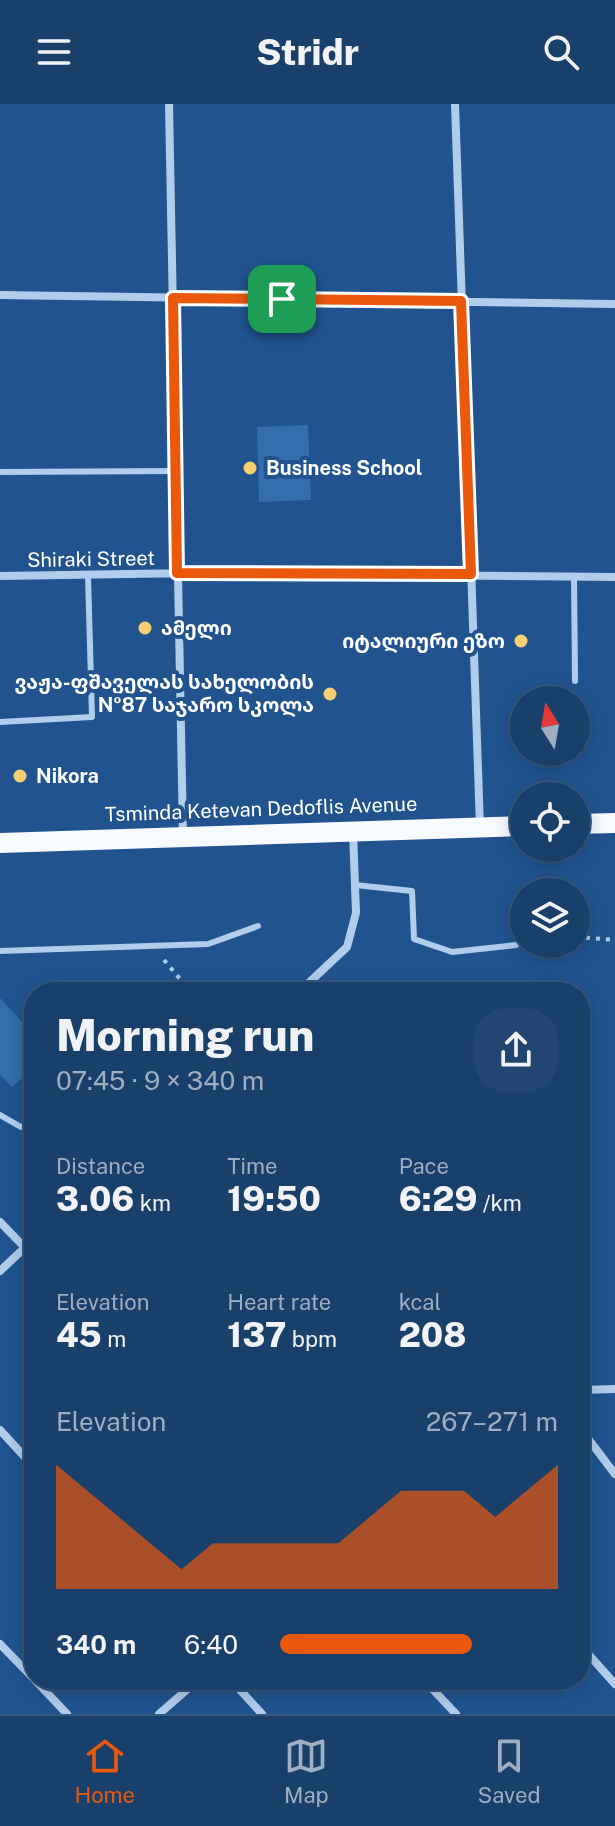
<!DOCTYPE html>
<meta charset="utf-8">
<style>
:root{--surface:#193f6b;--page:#224671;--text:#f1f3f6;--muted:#9fafc1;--line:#37587e;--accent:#ea580c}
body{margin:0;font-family:"Public Sans","Noto Sans Georgian",sans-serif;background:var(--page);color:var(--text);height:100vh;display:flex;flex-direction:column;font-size:30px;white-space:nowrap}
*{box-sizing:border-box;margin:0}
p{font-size:26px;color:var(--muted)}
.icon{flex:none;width:44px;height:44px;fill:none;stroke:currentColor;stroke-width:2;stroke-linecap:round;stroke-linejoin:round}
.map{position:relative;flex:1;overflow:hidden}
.side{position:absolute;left:24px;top:878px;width:566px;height:708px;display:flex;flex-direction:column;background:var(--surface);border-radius:32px;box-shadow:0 4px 20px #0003,0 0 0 2px var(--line)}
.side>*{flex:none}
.needle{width:52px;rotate:349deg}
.fabs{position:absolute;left:510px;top:582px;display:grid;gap:16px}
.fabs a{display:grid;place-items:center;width:80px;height:80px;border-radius:50%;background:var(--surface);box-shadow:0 4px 20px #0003,0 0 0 2px var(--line);font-size:40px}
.pin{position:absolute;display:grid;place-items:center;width:68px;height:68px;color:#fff;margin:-34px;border-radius:16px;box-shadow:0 4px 12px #0006}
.round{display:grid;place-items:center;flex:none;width:84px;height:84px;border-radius:32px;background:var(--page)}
.head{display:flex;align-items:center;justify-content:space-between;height:136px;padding:0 32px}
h1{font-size:44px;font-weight:800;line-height:60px}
.figures{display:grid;grid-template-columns:repeat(3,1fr);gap:12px;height:136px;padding:8px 32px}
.figures div{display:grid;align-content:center}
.figures b{font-size:34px;font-weight:800}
.figures small{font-size:22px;font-weight:400}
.figures p{font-size:22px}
.chart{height:224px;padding:16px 32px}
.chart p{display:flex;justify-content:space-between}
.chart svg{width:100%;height:144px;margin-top:8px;fill:var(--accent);opacity:.7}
ul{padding:0 32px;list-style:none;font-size:26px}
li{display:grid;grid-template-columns:128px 96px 1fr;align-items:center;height:60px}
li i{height:20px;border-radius:10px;background:var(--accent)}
header{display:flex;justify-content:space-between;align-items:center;height:104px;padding:0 32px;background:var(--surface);font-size:36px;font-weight:800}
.dock{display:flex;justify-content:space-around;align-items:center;height:112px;border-top:2px solid var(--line);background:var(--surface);font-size:22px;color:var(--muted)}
.dock a{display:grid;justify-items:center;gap:4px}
.dock .on{color:var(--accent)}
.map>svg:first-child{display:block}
.garden{fill:#356eac}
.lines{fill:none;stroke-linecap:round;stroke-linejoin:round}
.path{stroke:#b1cdec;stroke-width:4;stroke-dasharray:4 6;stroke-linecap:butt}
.lane{stroke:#b1cdec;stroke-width:6}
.street{stroke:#b1cdec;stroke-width:8}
.primary{stroke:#f7faff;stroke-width:20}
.route-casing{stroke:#fff;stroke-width:16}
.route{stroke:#ea580c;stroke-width:10}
.poi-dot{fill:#f9cf73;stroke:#21548f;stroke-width:3}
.labels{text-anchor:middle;stroke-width:8;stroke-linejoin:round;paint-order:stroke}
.poi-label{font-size:20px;font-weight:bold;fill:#fff;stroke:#21548f;text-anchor:start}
.street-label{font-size:20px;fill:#fff;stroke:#21548f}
</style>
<header><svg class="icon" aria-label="menu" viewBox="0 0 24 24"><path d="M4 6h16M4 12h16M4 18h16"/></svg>Stridr<svg class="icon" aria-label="search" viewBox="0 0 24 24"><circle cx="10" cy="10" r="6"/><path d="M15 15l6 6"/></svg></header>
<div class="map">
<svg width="615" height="1610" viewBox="0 0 615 1610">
<rect width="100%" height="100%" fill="#21548f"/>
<!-- garden -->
<path class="garden" d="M308,321L311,396L259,398L257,323Z
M0,894L34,931V963L12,983L0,971Z"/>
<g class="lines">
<!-- path -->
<path class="path" d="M576,833L615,836
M164,856L191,888"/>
<!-- lane -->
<path class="lane" d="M0,368L175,367
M574,472L575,577
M0,618L92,613L88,471
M355,781L412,787L414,835L452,848L516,841
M0,847L208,840L258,822
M0,1011L21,1023L34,1020"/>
<!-- street -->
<path class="street" d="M169,0L183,731
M455,0L480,723
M0,191L615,200
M0,472L191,469L615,473
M299,888L347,843L356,809L353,727
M0,1118L34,1153
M0,1167L34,1135
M580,1286L615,1285
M580,1324L615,1370
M0,1326L34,1363
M0,1540L34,1575
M580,1541L615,1580
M35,1576L67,1610
M231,1576L262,1610
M424,1576L456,1610
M159,1610L198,1576"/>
<!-- primary -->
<path class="primary" d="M576,720L615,719
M0,739L524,722"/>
</g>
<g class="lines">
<defs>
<path id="route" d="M173,194L461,197L471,470L177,469Z"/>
</defs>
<!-- route casing -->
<use href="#route" class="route-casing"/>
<!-- route -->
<use href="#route" class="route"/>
</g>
<!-- markers -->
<g class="poi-dot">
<circle cx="250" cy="364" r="8"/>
<circle cx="145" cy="524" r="8"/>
<circle cx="521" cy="537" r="8"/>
<circle cx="330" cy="590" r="8"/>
<circle cx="20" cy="672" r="8"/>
</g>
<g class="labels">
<!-- poi labels -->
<g class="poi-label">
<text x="266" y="371">Business School</text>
<text x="161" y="531">ამელი</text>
<text x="505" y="544" text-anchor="end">იტალიური ეზო</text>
<text x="314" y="585" text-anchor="end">ვაჟა-ფშაველას სახელობის<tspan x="314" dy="23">№87 საჯარო სკოლა</tspan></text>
<text x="36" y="679">Nikora</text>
</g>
<!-- street labels -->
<g class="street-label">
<text transform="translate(91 455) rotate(-1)" y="7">Shiraki Street</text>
<text transform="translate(261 705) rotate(-2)" y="7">Tsminda Ketevan Dedoflis Avenue</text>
</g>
</g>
</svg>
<div class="fabs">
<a><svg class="needle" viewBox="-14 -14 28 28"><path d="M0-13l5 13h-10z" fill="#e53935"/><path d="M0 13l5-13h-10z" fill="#9fafc1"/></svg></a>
<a><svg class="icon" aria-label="locate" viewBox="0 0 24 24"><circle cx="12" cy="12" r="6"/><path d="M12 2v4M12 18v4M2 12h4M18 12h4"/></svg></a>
<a><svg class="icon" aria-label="layers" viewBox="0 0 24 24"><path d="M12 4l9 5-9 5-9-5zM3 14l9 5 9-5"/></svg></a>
</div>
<div class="pin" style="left:282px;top:195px;background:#1e9e55"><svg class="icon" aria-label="arrive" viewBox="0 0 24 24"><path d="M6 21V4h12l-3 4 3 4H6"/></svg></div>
<section class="side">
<div class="head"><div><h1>Morning run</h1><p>07:45 · 9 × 340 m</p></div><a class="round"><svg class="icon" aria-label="share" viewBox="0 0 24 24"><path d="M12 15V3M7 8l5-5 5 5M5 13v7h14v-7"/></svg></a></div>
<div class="figures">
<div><p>Distance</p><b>3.06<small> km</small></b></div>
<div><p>Time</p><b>19:50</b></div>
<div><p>Pace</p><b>6:29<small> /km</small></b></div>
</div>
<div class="figures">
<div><p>Elevation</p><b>45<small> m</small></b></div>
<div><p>Heart rate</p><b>137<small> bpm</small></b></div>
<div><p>kcal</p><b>208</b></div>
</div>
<div class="chart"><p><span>Elevation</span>267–271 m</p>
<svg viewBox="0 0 160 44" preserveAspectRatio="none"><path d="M0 44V6L10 14L20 22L30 30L40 38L50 30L60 30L70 30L80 30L90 30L100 22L110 14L120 14L130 14L140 22L150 14L160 6V44z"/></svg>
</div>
<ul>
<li><b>340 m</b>6:40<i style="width:69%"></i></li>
</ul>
</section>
</div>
<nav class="dock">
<a class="on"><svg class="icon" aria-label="home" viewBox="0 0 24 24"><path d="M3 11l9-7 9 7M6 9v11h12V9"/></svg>Home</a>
<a><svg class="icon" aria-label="map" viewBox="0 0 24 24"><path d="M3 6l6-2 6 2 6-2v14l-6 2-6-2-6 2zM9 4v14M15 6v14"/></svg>Map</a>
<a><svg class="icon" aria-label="saved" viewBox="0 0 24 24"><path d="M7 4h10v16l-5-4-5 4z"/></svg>Saved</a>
</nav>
